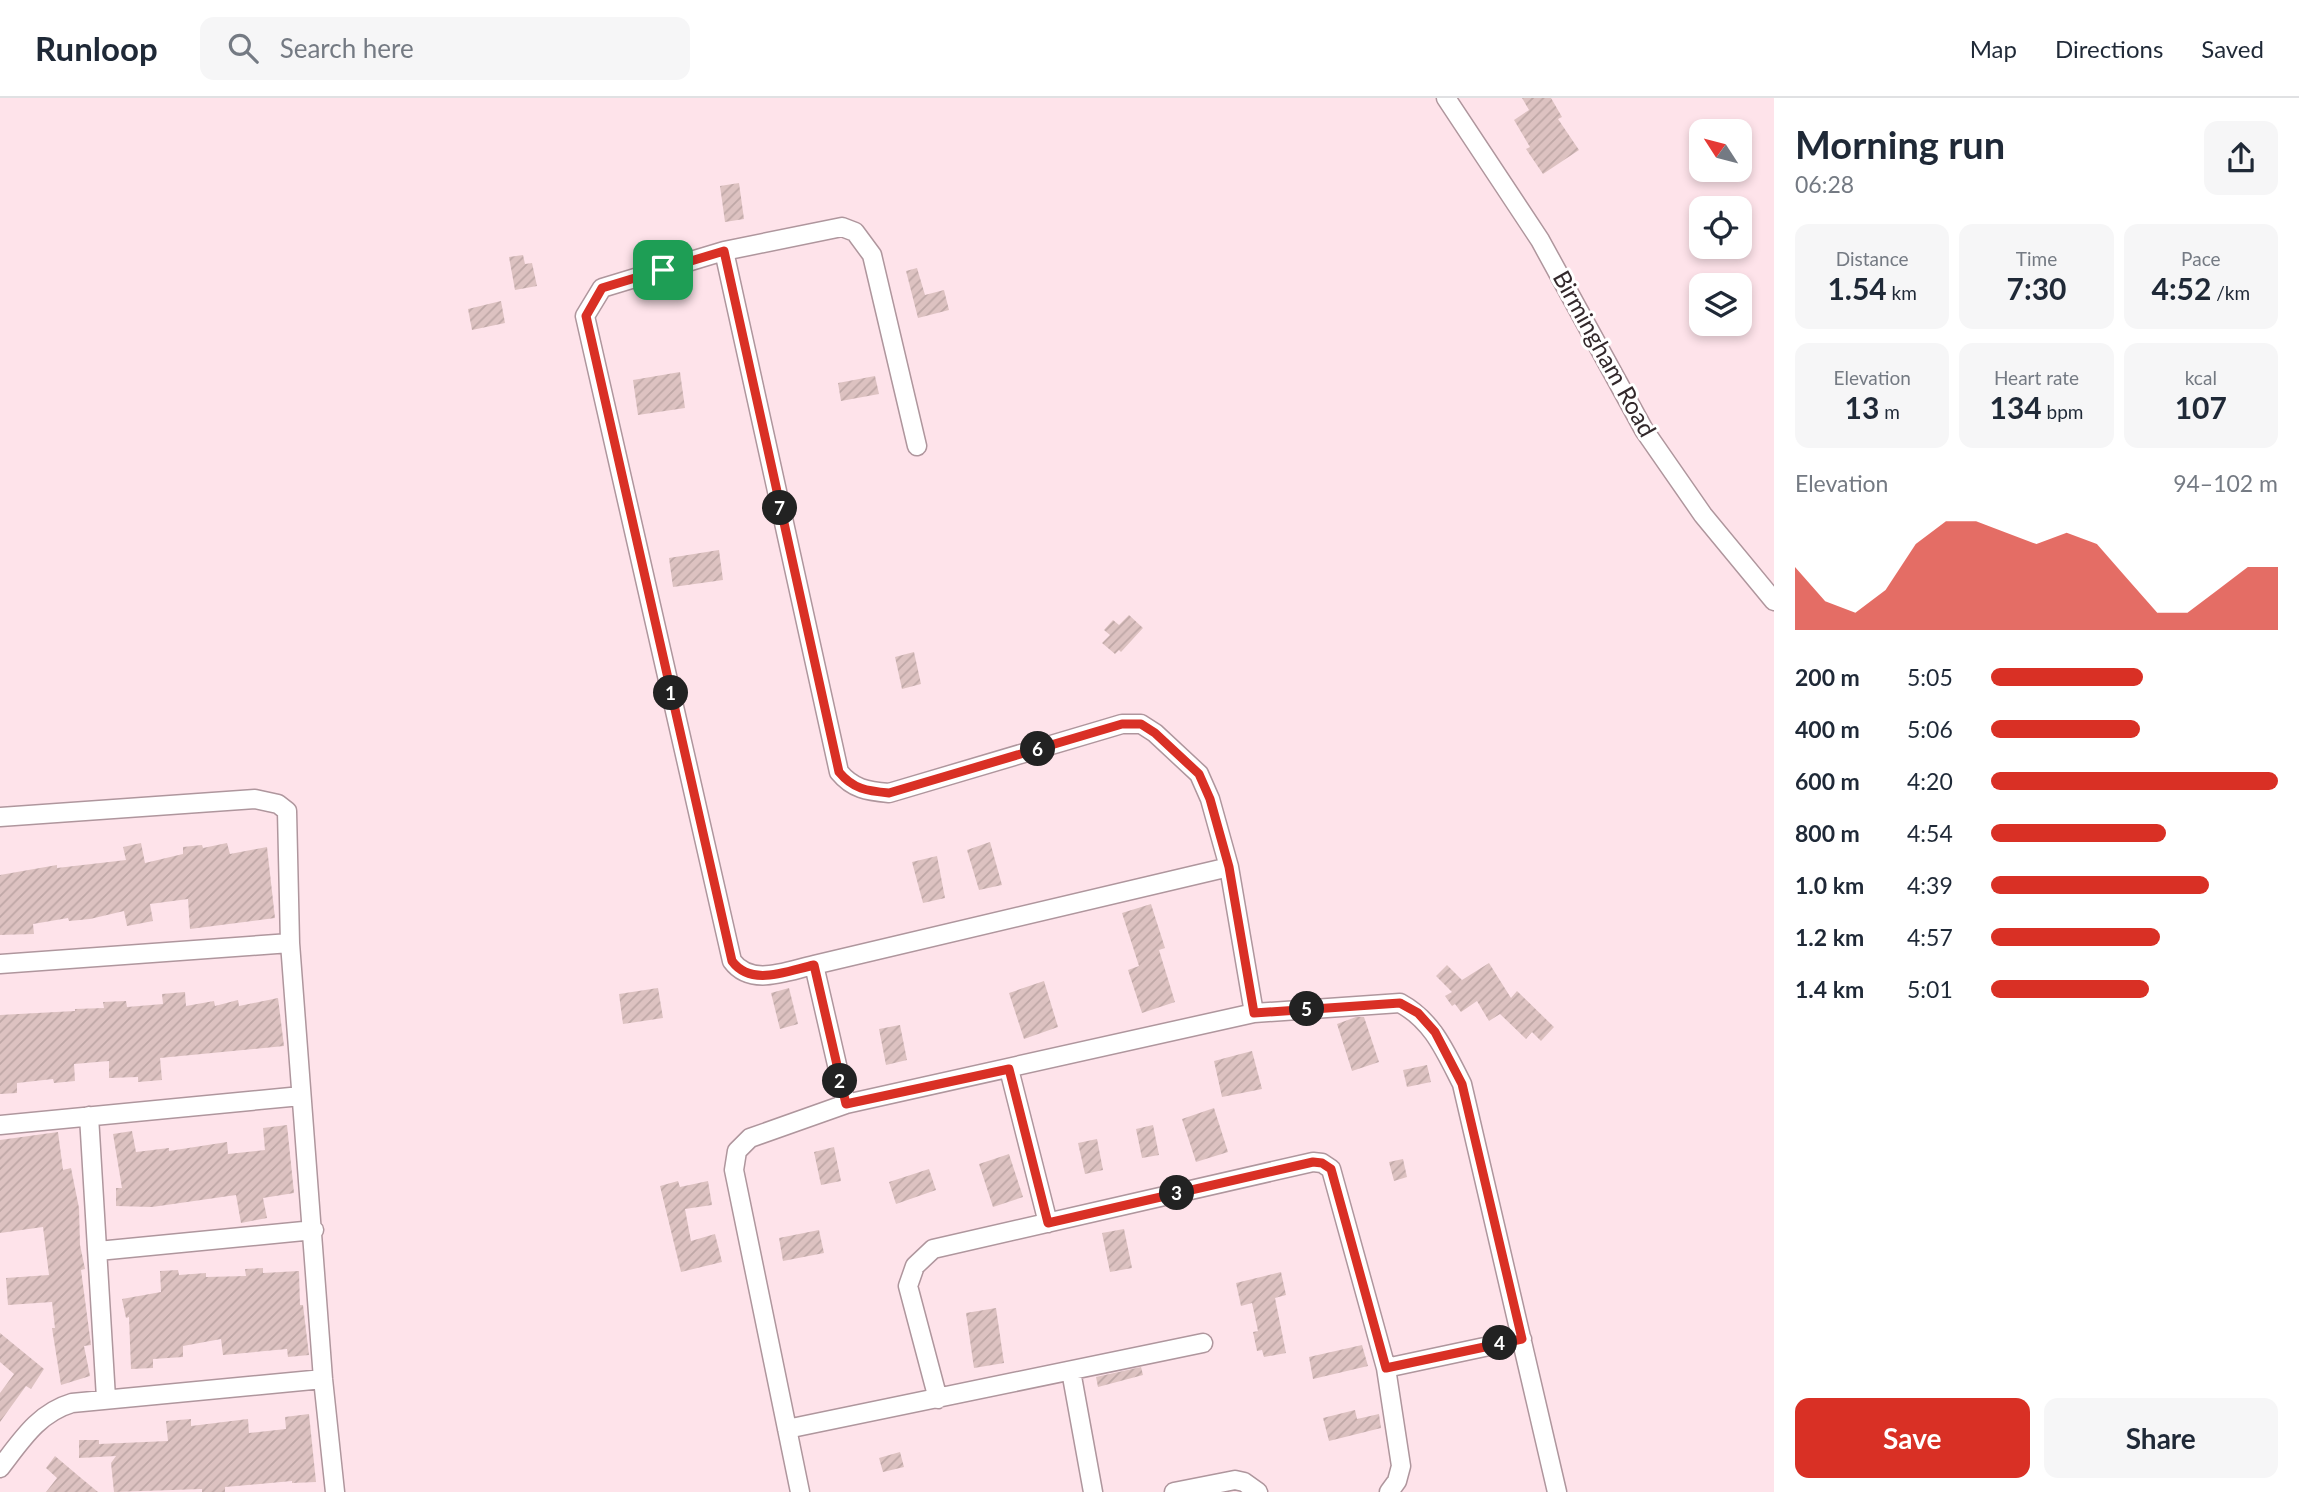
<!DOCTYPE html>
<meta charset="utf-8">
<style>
:root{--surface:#fff;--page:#f6f6f7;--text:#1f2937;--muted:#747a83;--line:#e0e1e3;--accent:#d93025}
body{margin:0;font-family:Lato,sans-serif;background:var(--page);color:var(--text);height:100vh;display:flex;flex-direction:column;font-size:26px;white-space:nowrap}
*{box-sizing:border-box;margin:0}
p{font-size:23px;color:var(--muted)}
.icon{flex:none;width:38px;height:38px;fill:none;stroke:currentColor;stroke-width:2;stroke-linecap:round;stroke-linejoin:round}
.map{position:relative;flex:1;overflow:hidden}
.drawer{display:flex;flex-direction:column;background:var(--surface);width:525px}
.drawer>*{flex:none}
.needle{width:46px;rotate:306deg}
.controls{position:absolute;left:1689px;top:21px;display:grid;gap:14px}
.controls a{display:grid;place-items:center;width:63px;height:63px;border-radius:14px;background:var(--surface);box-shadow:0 4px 10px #0003;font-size:35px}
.pin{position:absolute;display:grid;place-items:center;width:60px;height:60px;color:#fff;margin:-30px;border-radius:14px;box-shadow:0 4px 10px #0006}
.km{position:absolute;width:35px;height:35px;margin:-18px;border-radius:50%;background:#222;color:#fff;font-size:19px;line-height:35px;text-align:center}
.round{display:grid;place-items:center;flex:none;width:74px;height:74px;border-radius:14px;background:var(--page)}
.headline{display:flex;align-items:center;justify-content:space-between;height:119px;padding:0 21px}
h1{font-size:38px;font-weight:700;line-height:52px}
.stats{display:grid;grid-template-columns:repeat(3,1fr);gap:10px;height:119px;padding:7px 21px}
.stats div{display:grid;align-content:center;border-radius:14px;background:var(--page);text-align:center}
.stats b{font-size:30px;font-weight:700}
.stats small{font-size:19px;font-weight:400}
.stats p{font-size:19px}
.chart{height:196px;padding:14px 21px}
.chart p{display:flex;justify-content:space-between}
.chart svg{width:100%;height:126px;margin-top:7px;fill:var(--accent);opacity:.7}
.action{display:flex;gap:14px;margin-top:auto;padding:14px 21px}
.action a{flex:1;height:80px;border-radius:14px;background:var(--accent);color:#fff;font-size:28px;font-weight:700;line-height:80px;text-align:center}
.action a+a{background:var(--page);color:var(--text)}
ul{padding:0 21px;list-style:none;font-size:23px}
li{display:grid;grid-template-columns:112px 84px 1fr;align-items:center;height:52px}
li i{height:18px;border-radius:9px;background:var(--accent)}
header{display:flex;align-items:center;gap:42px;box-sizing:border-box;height:98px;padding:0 35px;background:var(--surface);border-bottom:2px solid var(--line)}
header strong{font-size:33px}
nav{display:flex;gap:38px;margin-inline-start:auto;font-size:24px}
.search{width:490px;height:63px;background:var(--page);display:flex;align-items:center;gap:18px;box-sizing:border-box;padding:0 24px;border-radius:14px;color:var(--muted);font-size:26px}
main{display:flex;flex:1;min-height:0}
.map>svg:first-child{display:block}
.building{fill:url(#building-hatch)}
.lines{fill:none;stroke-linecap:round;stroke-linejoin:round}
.minor-casing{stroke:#af969d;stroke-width:21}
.minor{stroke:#fff;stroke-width:18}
.route-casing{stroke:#fff;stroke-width:14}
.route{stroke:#d93025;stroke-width:9}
.labels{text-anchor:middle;stroke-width:6;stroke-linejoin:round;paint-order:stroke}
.street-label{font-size:24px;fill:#32282b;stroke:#fff}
</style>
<header>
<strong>Runloop</strong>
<div class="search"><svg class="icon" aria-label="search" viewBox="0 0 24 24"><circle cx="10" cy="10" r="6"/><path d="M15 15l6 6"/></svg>Search here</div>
<nav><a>Map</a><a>Directions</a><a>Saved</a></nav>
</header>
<main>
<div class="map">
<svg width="1774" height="1394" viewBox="0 0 1774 1394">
<defs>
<pattern id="building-hatch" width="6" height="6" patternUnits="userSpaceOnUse" patternTransform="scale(1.75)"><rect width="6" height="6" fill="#ddc2c1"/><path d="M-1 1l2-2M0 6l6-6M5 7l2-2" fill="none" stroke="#bea7a6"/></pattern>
</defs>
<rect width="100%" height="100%" fill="#fee3ea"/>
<!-- building -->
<path class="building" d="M1522,0H1551L1562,19L1558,21L1579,52L1543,76L1526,51L1530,49L1514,22L1529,12Z
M739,85L744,121L725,124L720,88Z
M523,157L525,166L532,165L537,188L515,192L509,159Z
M917,170L925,197L944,192L949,212L918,220L906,173Z
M501,203L505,225L472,232L468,211Z
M680,274L685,310L638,317L633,282Z
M875,278L879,296L841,303L838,285Z
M719,452L723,482L673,489L669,460Z
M1129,517L1143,530L1121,554L1119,552L1115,556L1102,545L1110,537L1104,532L1113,522L1119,527Z
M914,554L921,586L902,591L895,559Z
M990,744L1002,787L979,792L967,752Z
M141,745L145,765L183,756V749L202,747L203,750L227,745L230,756L267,749L275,820L190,831L188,801L150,806L153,823L127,828L124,813L90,821L69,823L68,820L33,826L34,836L0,837V777L57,767V770L126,762L123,749Z
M937,758L945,800L923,805L912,764Z
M1151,806L1165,850L1159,852L1175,904L1142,915L1128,872L1139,868L1122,815Z
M1489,865L1511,900L1517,893L1554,929L1541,943L1532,934L1526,941L1500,916L1489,923L1477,903L1461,914L1455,906L1452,908L1445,898L1452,894L1436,878L1447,867L1462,882Z
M1044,883L1058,929L1024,941L1009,895Z
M658,890L663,920L623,926L619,896Z
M789,890L798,926L780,931L771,895Z
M185,894L186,908L214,903L215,908L238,902L239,908L278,900L284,948L160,960L162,982L138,984V979L109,980V963L74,966L75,983L54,985L53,981L17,985V995L0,996V917L75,913V911L104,910L103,904L126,903L127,909L163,906L162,896Z
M1356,919H1364L1379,964L1352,973L1337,926Z
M900,927L907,962L886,967L879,931Z
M1252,953L1262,991L1222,999L1214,963Z
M1427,967L1431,984L1407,989L1403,972Z
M1214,1010L1228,1054L1196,1064L1182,1021Z
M287,1027L294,1095L263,1100L267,1120L241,1125L236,1097L152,1109L116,1108V1090H122L113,1036L132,1033L136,1054L169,1050V1053L227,1044L228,1056L265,1052L263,1030Z
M1153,1027L1159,1057L1142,1060L1136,1031Z
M58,1034L63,1072L71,1070L79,1110L80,1147L85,1171L81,1172L91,1247L84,1248L90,1278L61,1287L52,1230H55L52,1204L8,1207L6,1180L49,1177L43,1129L0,1135V1042Z
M1097,1041L1103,1072L1085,1076L1078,1045Z
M834,1049L841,1083L821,1087L814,1054Z
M1009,1056L1023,1099L993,1109L979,1066Z
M1403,1061L1407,1079L1394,1083L1389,1064Z
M929,1071L936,1092L896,1106L889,1084Z
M678,1083L680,1089L708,1083L712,1107L685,1111L691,1143L715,1136L722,1164L681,1174L660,1088Z
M1124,1131L1132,1170L1110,1174L1102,1135Z
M819,1132L824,1155L783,1163L779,1140Z
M263,1170V1175L299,1173L300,1207H303L309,1257L288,1259L287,1251L223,1257L221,1241L183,1248V1259L153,1261V1270L131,1271L129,1219L126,1220L122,1201L161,1194L160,1173L178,1172L179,1177L206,1175V1179L246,1178L245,1171Z
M1281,1174L1286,1197L1275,1200L1286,1255L1264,1259L1262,1252L1257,1253L1253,1234L1258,1233L1252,1205L1241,1208L1236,1185Z
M996,1210L1004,1265L974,1270L966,1215Z
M0,1235L44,1271L31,1291L26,1288L0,1324V1295L14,1276L0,1264Z
M1362,1247L1368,1268L1313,1281L1309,1259Z
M1141,1269L1143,1277L1098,1289L1096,1279Z
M1355,1312L1357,1321L1379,1316L1381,1330L1329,1343L1323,1320Z
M309,1316L316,1384L292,1385V1383L225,1389V1394H202V1391L114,1394L111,1365L116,1358L79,1360V1342H99V1346L168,1343L166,1323L191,1321V1328L248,1321L249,1335L286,1331L285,1319Z
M900,1354L904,1369L883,1374L879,1360Z
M55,1358L81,1380L98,1394H46L57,1380L46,1370Z"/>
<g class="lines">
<defs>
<path id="minor" d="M1446,0L1540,142L1644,332L1703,417L1774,503
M724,153L839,674C853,691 867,693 889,695L1122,626H1141L1155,635L1199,676L1210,701L1229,769L1254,915
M917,348L872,157L855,134L842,129L724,153L602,190L585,218L732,863C751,889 787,873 814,867L1229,769
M0,719L255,701L278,706L287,713L290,845L323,1281L335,1394
M0,866L290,845
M814,867L846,1006
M1009,971L1048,1125
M89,1018L106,1300
M0,1027L301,998
M98,1153L314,1132
M1386,1270L1522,1241
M1071,1273L1093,1394
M938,1301L908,1188L915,1168L933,1151L1313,1064L1322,1065L1331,1071L1386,1270L1401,1368L1397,1383L1389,1394
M787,1331L1203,1245
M0,1370C21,1343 38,1315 72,1305L323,1281
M800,1394L734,1072L737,1053L750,1040L846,1006L1254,915L1400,905C1433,923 1445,953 1462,986L1557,1394
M1174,1394L1235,1382L1244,1384L1258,1394"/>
</defs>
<!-- minor casing -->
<use href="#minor" class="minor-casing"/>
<!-- minor -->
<use href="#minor" class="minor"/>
</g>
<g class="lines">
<defs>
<path id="route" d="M724,153L839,674C853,691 867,693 889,695L1122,626H1141L1155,635L1199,676L1210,701L1229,769L1254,915L1400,905L1418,915L1435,934L1462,986L1522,1241L1386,1270L1331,1071L1322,1065L1313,1064L1048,1125L1009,971L846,1006L814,867C787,873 751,889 732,863L586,218L602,190Z"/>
</defs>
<!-- route casing -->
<use href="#route" class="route-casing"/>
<!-- route -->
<use href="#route" class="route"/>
</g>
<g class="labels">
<!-- street labels -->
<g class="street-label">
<text transform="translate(1604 256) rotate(61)" y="8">Birmingham Road</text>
</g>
</g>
</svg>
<div class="controls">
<a><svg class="needle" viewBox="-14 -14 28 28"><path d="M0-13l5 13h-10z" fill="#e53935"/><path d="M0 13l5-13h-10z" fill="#747a83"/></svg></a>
<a><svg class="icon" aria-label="locate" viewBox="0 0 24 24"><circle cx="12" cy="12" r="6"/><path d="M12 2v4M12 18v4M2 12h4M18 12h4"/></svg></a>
<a><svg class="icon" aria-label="layers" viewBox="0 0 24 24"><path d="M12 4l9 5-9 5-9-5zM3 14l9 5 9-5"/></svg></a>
</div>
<div class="pin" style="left:663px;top:172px;background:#1e9e55"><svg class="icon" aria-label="arrive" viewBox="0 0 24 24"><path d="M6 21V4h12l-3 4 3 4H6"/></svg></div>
<b class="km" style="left:671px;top:595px">1</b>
<b class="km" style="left:840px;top:983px">2</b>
<b class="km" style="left:1177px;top:1095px">3</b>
<b class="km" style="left:1500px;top:1245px">4</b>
<b class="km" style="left:1307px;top:911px">5</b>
<b class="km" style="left:1038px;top:651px">6</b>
<b class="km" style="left:780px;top:410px">7</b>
</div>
<section class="drawer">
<div class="headline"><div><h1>Morning run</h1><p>06:28</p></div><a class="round"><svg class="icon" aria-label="share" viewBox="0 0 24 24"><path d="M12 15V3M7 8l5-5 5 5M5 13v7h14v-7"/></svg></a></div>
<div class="stats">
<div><p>Distance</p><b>1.54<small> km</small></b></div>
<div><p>Time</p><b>7:30</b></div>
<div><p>Pace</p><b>4:52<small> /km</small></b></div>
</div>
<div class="stats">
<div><p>Elevation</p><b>13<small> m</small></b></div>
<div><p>Heart rate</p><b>134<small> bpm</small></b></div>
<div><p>kcal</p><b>107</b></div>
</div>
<div class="chart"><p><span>Elevation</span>94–102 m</p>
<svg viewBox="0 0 160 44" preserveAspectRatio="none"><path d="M0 44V22L10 34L20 38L30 30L40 14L50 6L60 6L70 10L80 14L90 10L100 14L110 26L120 38L130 38L140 30L150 22L160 22V44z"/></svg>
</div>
<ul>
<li><b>200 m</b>5:05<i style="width:53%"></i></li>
<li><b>400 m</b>5:06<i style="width:52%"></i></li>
<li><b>600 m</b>4:20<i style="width:100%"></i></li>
<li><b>800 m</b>4:54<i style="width:61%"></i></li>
<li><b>1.0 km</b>4:39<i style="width:76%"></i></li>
<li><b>1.2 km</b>4:57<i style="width:59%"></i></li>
<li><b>1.4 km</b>5:01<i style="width:55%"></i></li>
</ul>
<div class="action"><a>Save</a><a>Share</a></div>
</section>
</main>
